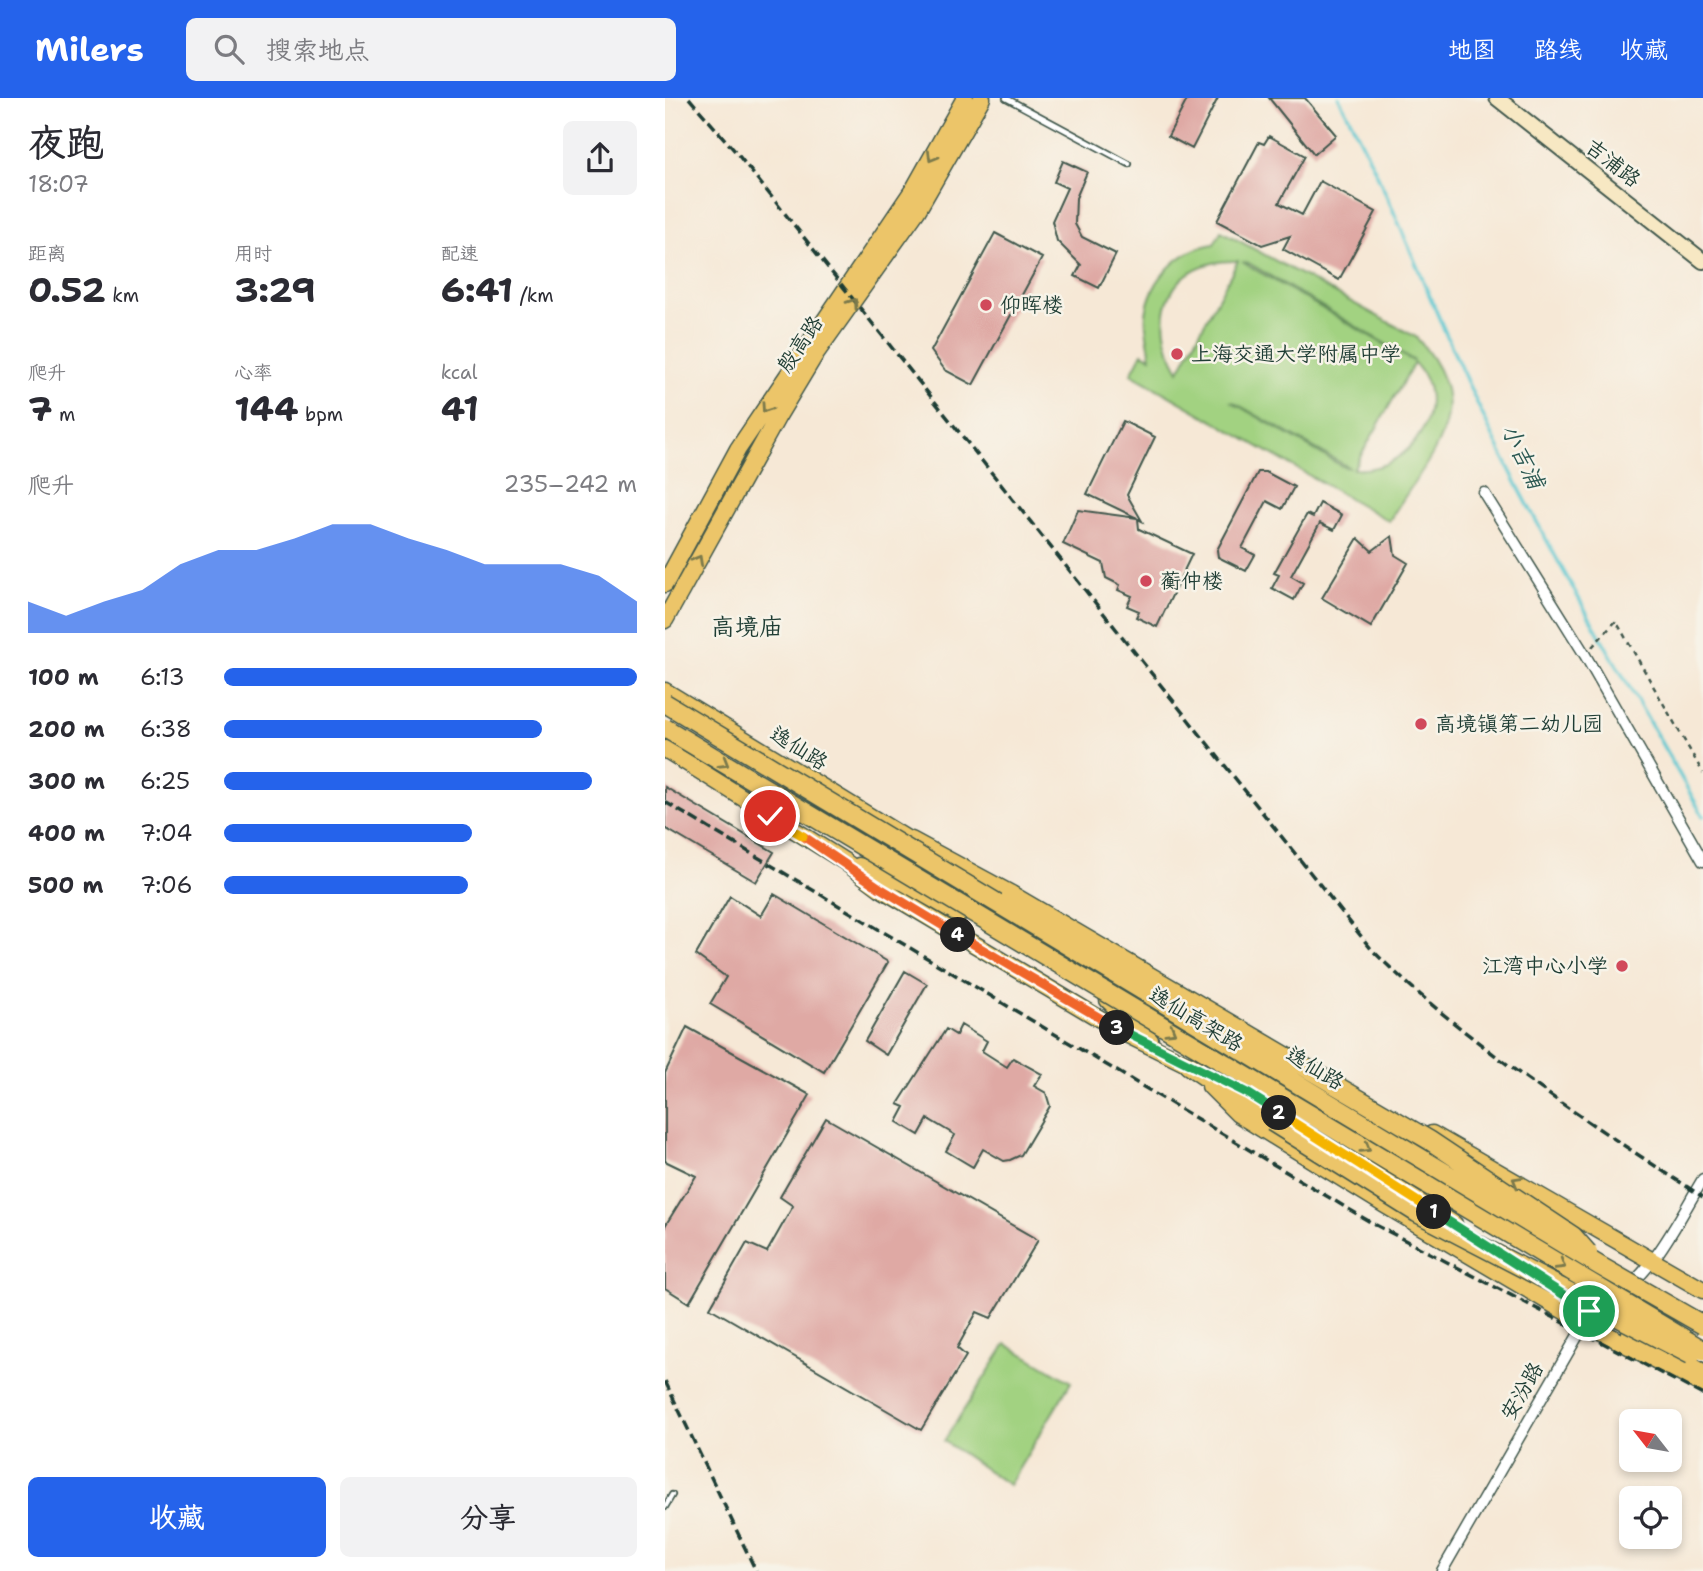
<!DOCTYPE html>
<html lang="zh">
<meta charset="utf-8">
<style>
:root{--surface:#fff;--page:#f2f2f3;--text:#2b2b33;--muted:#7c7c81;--accent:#2563eb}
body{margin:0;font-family:"Shantell Sans","LXGW WenKai TC",sans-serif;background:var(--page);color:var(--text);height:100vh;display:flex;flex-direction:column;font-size:26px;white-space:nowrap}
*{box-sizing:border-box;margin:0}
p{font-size:23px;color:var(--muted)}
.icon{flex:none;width:38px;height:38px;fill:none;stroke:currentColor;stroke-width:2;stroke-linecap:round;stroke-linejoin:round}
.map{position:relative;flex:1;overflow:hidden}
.panel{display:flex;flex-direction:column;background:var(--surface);width:665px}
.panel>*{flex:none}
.needle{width:46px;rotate:301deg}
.fabs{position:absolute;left:954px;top:1311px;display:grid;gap:14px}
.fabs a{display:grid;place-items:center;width:63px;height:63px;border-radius:10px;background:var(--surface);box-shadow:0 4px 10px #0003;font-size:35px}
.pin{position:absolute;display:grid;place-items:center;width:60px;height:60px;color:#fff;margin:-30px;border:4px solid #fff;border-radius:50%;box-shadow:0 2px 7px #0007}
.km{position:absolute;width:35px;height:35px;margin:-18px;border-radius:50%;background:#222;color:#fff;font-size:19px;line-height:35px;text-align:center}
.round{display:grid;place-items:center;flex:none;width:74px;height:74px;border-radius:10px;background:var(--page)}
.summary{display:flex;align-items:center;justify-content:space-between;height:119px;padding:0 28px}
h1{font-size:38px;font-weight:700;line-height:52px}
.stats{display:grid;grid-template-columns:repeat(3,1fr);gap:10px;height:119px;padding:7px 28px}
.stats div{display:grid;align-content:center}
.stats b{font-size:35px;font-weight:700}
.stats small{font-size:19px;font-weight:400}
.stats p{font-size:19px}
.chart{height:196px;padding:14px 28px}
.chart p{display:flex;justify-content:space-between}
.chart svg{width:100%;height:126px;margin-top:7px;fill:var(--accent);opacity:.7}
.primary-button{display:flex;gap:14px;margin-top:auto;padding:14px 28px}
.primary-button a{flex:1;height:80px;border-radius:10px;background:var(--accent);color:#fff;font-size:28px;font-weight:700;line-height:80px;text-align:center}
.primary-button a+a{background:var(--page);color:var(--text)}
ul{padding:0 28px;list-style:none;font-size:23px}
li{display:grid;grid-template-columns:112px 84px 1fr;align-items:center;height:52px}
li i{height:18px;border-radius:9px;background:var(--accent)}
header{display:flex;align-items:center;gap:42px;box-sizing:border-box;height:98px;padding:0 35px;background:var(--accent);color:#fff}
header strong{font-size:33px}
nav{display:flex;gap:38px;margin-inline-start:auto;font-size:24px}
.search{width:490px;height:63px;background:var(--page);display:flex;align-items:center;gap:18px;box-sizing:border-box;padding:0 24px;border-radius:10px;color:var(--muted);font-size:26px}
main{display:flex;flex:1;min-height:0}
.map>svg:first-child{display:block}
.green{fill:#a2d281;stroke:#60885a;stroke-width:2;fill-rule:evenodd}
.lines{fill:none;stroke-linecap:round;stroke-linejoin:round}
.stream{stroke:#5bc8d1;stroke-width:3.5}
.building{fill:#dfa9a4}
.lane-casing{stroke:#3f574c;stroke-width:8}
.street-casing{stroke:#3f574c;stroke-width:13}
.secondary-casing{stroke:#3f574c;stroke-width:18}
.primary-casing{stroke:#3f574c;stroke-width:19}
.highway-casing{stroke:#3f574c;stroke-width:21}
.path{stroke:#3f574c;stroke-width:2.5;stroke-dasharray:5 5;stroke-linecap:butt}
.lane{stroke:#fff;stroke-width:4.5}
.street{stroke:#fff;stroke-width:10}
.secondary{stroke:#f7e8c3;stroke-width:14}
.primary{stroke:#ecc569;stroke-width:16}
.highway{stroke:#ecc569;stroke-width:18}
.rail{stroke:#1f3d34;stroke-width:3.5;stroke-dasharray:10 5;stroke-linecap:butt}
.highway-bridge-casing{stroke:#3f574c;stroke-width:21;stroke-linecap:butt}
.highway-bridge{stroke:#ecc569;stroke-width:18}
.oneway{stroke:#7b7a4c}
.split-1-casing{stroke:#fff;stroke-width:14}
.split-2-casing{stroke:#fff;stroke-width:14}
.split-3-casing{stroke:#fff;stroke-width:14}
.split-4-casing{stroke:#fff;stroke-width:14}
.split-5-casing{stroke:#fff;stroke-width:14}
.split-6-casing{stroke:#fff;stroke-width:14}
.split-1{stroke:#22a559;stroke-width:9}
.split-2{stroke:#f5b400;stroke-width:9}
.split-3{stroke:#22a559;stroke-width:9}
.split-4{stroke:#f0652b;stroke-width:9}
.split-5{stroke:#f0652b;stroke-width:9}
.split-6{stroke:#f5b400;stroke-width:9}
.poi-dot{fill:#d1495b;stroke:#f7f3e8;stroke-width:2.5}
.labels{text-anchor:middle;stroke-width:5;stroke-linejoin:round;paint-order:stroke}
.street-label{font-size:21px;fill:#1f3d34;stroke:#f7f3e8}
.poi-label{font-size:21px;fill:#1f3d34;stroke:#f7f3e8;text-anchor:start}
.water-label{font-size:23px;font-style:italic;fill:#2b5953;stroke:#f7f3e8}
.quarter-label{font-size:24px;fill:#1f3d34;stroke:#f7f3e8}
</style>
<header>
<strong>Milers</strong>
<div class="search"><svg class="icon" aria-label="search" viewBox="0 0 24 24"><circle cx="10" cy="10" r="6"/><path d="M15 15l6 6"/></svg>搜索地点</div>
<nav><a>地图</a><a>路线</a><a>收藏</a></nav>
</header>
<main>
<section class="panel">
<div class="summary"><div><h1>夜跑</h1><p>18:07</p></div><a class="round"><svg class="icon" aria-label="share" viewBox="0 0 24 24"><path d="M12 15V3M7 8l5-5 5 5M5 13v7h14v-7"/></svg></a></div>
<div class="stats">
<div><p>距离</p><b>0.52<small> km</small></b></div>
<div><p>用时</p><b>3:29</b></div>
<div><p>配速</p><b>6:41<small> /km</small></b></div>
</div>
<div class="stats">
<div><p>爬升</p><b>7<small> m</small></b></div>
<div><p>心率</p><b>144<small> bpm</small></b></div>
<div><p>kcal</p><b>41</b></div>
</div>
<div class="chart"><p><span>爬升</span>235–242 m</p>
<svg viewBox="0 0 160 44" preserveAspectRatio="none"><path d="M0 44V33L10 38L20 33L30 29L40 20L50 15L60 15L70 11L80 6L90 6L100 11L110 15L120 20L130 20L140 20L150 24L160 33V44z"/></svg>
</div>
<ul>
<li><b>100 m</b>6:13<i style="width:100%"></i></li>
<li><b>200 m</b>6:38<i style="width:77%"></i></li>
<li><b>300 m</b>6:25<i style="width:89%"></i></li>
<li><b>400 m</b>7:04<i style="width:60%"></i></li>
<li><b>500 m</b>7:06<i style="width:59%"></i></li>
</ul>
<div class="primary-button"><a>收藏</a><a>分享</a></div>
</section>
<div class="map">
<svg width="1038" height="1473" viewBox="0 0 1038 1473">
<rect width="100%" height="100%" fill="#f7f3e8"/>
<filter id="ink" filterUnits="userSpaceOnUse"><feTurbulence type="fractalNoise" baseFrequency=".0143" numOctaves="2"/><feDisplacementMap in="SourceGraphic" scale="14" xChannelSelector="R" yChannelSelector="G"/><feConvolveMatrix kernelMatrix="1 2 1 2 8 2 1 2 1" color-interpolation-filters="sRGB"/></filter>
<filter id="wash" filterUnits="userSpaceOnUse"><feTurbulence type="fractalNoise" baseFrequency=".00686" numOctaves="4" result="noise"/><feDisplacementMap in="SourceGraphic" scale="28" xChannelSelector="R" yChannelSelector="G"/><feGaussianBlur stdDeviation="1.57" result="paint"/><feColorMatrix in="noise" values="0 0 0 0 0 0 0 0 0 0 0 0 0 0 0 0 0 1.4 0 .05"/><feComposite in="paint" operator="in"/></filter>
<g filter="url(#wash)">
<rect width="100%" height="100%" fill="#f6e8d6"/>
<!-- green -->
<path class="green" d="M556,133L751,239C817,312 766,355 724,423L466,276L477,255L486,259C484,245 479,231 481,216C486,181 514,151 549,146ZM573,163L514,273C481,218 505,160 573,163ZM577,164L585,166L748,262V263ZM749,265C790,306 745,377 688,371ZM567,304H568L685,370L677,368Z
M341,1246L406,1284L344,1387L279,1343Z"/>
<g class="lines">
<!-- stream -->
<path class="stream" d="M674,0C725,94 760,193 805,290C873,438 958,576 1038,718"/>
</g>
<g id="blocks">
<!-- building -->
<path class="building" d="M523,0H553L527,51L503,38Z
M604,0H640L671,37L649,56Z
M604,38L640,58L614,105L637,117L655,83L711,114L674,182L618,151L625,138L597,147L552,123L594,44L599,46Z
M398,63L422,74L411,100L410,126L417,139L451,156L434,190L410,178L416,167L392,143L387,123L402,90L389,84Z
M330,135L377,160L308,287L280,272L266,253Z
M458,323L490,339L462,397L477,423L473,421L474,431L527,456L492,529L471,519L474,513L462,508L467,498L453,492L455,487L441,480L438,465L398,446L413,412L472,420L422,396Z
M593,374H601L629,389L617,411L602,403L577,450L590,457L581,473L553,459L552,452Z
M655,405L677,417L669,432L655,425L626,478L638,485L629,502L607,490L614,477L609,475L642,416L648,419Z
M727,438L730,457L743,465L706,529L657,500L693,440L707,453Z
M0,689L109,754L91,784L0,730Z
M109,796L223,864L159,974L45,906L61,879L31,857L65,798L96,818Z
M240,873L262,886L221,957L200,943Z
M296,927L322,943L317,953L342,969L348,960L377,976L369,988L381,995L385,1008L356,1057L345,1062L339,1063L318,1051L308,1069L281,1053L290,1037L263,1021L254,1037L232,1024L240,1009L233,1006L281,931L291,937Z
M22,929L145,997L24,1205L0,1190V1128L31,1078L0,1063V975Z
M161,1020L373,1142L326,1220L312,1214L292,1250L301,1258L256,1332L45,1210L82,1145L102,1154L128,1108L115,1099Z"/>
</g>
</g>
<g filter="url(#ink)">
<use href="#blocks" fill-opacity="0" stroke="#3f574c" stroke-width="2"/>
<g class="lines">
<defs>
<path id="lane" d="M341,0L464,66
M0,1409L7,1397"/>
<path id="street" d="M819,395L920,557L1038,763
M947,1198C985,1183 1017,1115 1038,1081
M777,1473L931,1206"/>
<path id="secondary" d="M832,0L1038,163"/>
<path id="primary" d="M0,486L73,351L250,89L300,0
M0,522L113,318L151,255L252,113L317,0
M0,593L242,741
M0,651L179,763L215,790L457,934L534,972
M194,768L240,785L294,816
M443,902L485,942
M555,982L584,996L789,1126
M545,988L573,1016L720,1107L918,1224L1038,1287
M767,1036L1038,1192
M965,1235L1038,1274"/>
<path id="highway" d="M246,743L346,797
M523,967L607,1024"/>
</defs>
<!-- lane casing -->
<use href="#lane" class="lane-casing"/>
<!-- street casing -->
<use href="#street" class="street-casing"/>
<!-- secondary casing -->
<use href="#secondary" class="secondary-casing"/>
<!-- primary casing -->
<use href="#primary" class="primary-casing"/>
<!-- highway casing -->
<use href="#highway" class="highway-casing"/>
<!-- path -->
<path class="path" d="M927,549L951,523L1038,675"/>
<!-- lane -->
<use href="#lane" class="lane"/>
<!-- street -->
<use href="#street" class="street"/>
<!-- secondary -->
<use href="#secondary" class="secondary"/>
<!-- primary -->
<use href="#primary" class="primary"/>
<!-- highway -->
<use href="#highway" class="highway"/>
<!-- rail -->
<path class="rail" d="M24,0L70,53L707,852C804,948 924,1025 1038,1099
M0,704L707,1125L1038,1297
M0,1283L91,1473"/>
<defs>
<path id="highway-bridge" d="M0,605L935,1168L1038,1227
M0,630L1038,1252
M346,797L764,1042L908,1138L923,1155
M607,1024L752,1115L1026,1257"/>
</defs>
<!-- highway-bridge casing -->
<use href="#highway-bridge" class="highway-bridge-casing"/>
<!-- highway-bridge -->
<use href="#highway-bridge" class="highway-bridge"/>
</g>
<!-- one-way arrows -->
<defs><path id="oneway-chevron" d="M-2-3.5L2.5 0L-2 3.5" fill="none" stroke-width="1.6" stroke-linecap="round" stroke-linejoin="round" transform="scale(1.75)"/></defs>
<g class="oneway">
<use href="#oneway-chevron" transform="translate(267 59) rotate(120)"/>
<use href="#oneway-chevron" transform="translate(188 205) rotate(-55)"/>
<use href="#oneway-chevron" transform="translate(101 310) rotate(124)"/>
<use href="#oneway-chevron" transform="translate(33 462) rotate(-61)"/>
<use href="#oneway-chevron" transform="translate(59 665) rotate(31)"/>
<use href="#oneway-chevron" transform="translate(506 933) rotate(31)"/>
<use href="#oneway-chevron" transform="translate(701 1050) rotate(31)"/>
<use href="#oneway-chevron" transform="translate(852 1083) rotate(-150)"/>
<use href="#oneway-chevron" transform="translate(896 1167) rotate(31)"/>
</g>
</g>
<g class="lines" filter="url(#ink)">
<defs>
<path id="split-1" d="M769,1114L924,1213"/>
<path id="split-2" d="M614,1015L769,1114"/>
<path id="split-3" d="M452,930L584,996L614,1015"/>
<path id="split-4" d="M293,837L452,930"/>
<path id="split-5" d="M138,738L215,790L293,837"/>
<path id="split-6" d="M105,718L138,738"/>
</defs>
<!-- split-1 casing -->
<use href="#split-1" class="split-1-casing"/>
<!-- split-2 casing -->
<use href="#split-2" class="split-2-casing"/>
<!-- split-3 casing -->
<use href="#split-3" class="split-3-casing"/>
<!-- split-4 casing -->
<use href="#split-4" class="split-4-casing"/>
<!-- split-5 casing -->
<use href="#split-5" class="split-5-casing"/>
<!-- split-6 casing -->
<use href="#split-6" class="split-6-casing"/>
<!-- split-1 -->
<use href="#split-1" class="split-1"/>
<!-- split-2 -->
<use href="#split-2" class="split-2"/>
<!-- split-3 -->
<use href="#split-3" class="split-3"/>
<!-- split-4 -->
<use href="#split-4" class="split-4"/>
<!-- split-5 -->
<use href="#split-5" class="split-5"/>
<!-- split-6 -->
<use href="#split-6" class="split-6"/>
</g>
<!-- markers -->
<g class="poi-dot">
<circle cx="321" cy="207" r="7"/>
<circle cx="512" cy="256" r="7"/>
<circle cx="481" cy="483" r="7"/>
<circle cx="756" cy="626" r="7"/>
<circle cx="957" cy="868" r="7"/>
</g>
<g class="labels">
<!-- street labels -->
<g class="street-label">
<text transform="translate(948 65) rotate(38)" y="7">吉浦路</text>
<text transform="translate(135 246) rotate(-56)" y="7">殷高路</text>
<text transform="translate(134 650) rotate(32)" y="7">逸仙路</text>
<text transform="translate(531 921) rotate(31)" y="7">逸仙高架路</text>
<text transform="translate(650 970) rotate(31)" y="7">逸仙路</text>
<text transform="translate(857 1293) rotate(-60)" y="7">安汾路</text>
</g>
<!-- poi labels -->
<g class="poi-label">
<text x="335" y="214">仰晖楼</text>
<text x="526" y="263">上海交通大学附属中学</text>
<text x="495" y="490">蘅仲楼</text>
<text x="770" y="633">高境镇第二幼儿园</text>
<text x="943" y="875" text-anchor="end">江湾中心小学</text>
</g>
<!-- water labels -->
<g class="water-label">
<text transform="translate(858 358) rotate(64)" y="8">小吉浦</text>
</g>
<!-- quarter labels -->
<g class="quarter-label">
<text x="82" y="537">高境庙</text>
</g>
</g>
</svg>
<div class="fabs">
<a><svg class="needle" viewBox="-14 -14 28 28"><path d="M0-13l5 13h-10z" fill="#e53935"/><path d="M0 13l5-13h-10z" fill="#7c7c81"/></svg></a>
<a><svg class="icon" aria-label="locate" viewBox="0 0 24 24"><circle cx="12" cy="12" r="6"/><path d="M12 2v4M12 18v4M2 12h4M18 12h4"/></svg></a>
</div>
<div class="pin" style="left:924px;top:1213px;background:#1e9e55"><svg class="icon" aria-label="arrive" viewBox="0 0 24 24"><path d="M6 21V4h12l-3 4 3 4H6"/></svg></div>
<div class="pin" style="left:105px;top:718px;background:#d93025"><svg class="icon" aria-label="check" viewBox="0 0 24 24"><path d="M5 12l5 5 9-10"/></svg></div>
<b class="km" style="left:769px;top:1114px">1</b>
<b class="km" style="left:614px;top:1015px">2</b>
<b class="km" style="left:452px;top:930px">3</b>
<b class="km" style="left:293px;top:837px">4</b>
</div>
</main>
